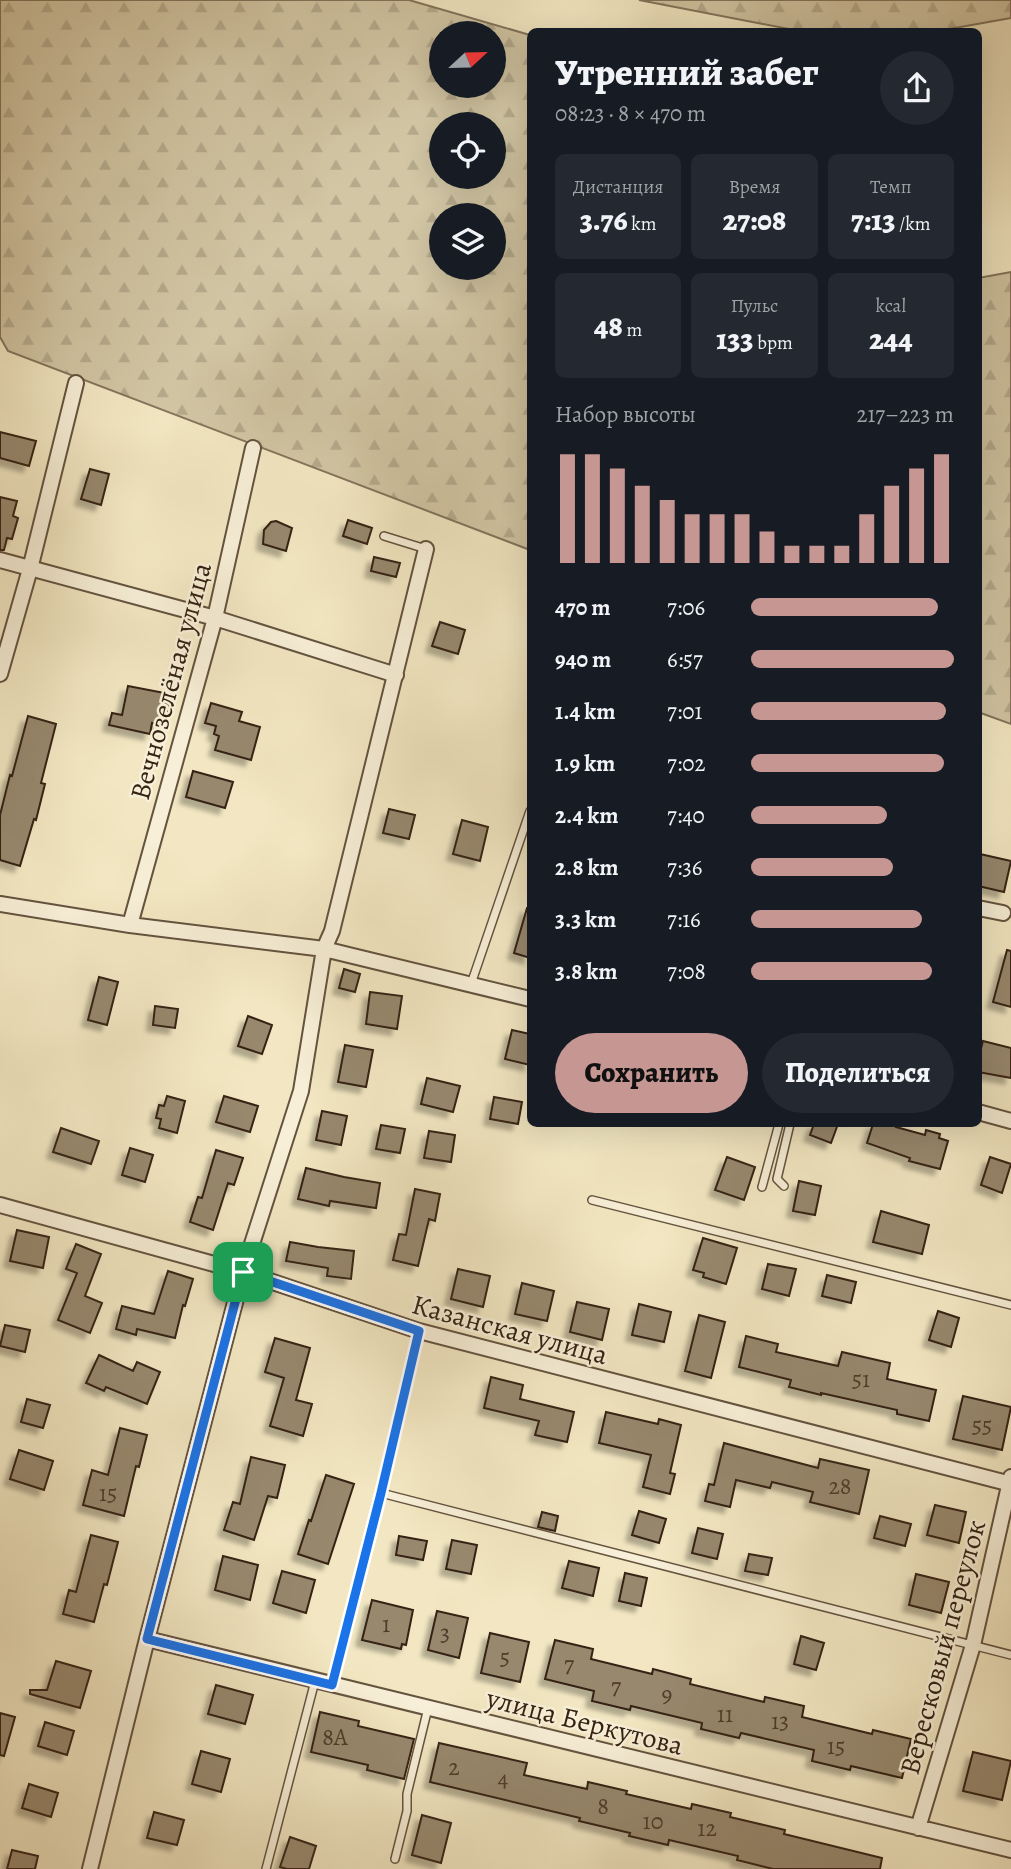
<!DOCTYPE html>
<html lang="ru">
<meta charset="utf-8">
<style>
:root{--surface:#171b24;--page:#242831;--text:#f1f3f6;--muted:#9ea1a6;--accent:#c59692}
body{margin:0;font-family:Alegreya,serif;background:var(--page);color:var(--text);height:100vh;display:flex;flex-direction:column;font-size:26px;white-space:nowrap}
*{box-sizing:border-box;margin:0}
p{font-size:23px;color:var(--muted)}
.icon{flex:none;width:38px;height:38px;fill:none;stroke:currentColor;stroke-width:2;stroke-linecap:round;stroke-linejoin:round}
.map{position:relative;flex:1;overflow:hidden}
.details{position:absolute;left:527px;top:28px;width:455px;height:1099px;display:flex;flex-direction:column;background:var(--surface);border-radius:10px;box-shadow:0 7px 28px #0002}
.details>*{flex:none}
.needle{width:46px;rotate:68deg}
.buttons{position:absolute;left:429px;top:21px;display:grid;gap:14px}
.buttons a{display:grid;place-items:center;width:77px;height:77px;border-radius:50%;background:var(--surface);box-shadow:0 7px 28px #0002;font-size:35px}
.pin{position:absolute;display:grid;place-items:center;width:60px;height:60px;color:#fff;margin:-30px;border-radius:14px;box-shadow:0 4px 10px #0006}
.round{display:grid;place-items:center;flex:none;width:74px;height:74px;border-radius:37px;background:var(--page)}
.head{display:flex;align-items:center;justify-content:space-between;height:119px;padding:0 28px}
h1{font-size:38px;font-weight:800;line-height:52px}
.figures{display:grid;grid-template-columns:repeat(3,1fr);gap:10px;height:119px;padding:7px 28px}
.figures div{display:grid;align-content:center;border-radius:10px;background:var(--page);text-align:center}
.figures b{font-size:30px;font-weight:800}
.figures small{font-size:19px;font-weight:400}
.figures p{font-size:19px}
.chart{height:196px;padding:14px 28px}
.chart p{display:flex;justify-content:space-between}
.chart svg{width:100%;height:126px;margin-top:7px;stroke:var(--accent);stroke-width:6}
.primary-button{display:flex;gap:14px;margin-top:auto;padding:14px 28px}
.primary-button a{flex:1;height:80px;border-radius:42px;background:var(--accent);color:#111;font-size:28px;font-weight:800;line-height:80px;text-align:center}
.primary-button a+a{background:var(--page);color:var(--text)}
ul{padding:0 28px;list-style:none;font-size:23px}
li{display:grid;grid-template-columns:112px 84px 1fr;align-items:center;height:52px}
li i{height:18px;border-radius:9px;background:var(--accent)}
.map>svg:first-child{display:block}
.forest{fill:url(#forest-firs);stroke:#84745c;stroke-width:2;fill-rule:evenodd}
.building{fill:#97886e;stroke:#352213;stroke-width:2;filter:url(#shadow)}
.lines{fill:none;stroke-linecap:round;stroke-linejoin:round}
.lane-casing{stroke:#64533f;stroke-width:10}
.street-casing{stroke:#64533f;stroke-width:18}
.lane{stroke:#f7efd7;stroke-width:7}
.street{stroke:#f7efd7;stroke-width:14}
.route-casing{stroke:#fff;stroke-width:14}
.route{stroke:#1a73e8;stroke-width:9}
.labels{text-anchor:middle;stroke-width:5;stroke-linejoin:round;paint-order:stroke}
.number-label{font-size:24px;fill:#4e3c2a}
.street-label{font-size:28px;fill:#352213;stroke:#f7efd7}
</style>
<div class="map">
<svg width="1011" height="1869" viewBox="0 0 1011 1869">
<defs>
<pattern id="forest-firs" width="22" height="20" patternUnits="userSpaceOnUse" patternTransform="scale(1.75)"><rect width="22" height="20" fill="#d2c6a4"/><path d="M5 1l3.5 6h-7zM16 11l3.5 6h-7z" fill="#b5aa8c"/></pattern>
<filter id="shadow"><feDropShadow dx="-6" dy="6" stdDeviation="2" flood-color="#0004"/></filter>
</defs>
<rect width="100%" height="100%" fill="#f2e7c2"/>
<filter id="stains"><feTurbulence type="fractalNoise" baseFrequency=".00286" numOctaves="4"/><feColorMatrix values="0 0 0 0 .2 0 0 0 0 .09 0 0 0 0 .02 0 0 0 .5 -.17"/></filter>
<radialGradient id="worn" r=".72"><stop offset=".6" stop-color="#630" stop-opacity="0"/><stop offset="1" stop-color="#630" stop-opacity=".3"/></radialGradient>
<!-- forest -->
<path class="forest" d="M0,0H409L530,35V550L8,351L0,337ZM441,33H494V86H441ZM441,124H494V177H441ZM441,215H494V268H441Z
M639,0H1011V18L938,31H799Z
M1011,272V724L978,712V278Z"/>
<!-- building -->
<path class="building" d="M0,432L36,441L29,466L0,458Z
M90,469L109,474L101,505L81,499Z
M0,497L17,501L13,516L18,518L12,539L7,538L4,550H0Z
M348,520L372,528L367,544L343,536Z
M276,521L292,528L286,551L263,544L264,530L271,522Z
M374,557L400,563L396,577L371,571Z
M440,622L465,630L458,654L432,646Z
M128,686L175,695L172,713L162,711L159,724L152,723L150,734L109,725L112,713L122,715Z
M211,703L242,712L239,721L260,727L251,760L215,750L219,736L214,734L216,726L205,723Z
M28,716L56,724L41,783L45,784L36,820L34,819L20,866L0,860V815L10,775L12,776Z
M193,771L233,782L225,808L186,797Z
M389,809L415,815L409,839L383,833Z
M462,820L488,827L480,861L453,854Z
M980,854L1011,861L1004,892L978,886Z
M527,908H530V958L514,953Z
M1007,950L1011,951V1007L993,1002Z
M344,969L360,974L355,992L339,988Z
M99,977L118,982L107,1025L88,1020Z
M370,992L402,996L397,1029L366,1024Z
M155,1006L178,1009L175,1028L153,1025Z
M248,1016L272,1025L262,1054L238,1046Z
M512,1030L530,1034V1065L505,1059Z
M983,1041L1011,1048V1078L978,1072V1059Z
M345,1045L373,1050L366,1087L338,1082Z
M427,1078L460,1086L453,1112L421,1104Z
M167,1096L185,1101L177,1133L159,1128L161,1119L156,1118L159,1105L164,1106Z
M224,1096L258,1106L250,1132L216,1122Z
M494,1097L522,1102L518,1124L490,1119Z
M322,1111L347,1116L341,1145L316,1140Z
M814,1124H838L831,1143L810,1135Z
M873,1124H897L896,1127L925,1135L926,1130L940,1134L939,1138L948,1141L940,1169L909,1161L910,1158L867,1143Z
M381,1125L405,1129L400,1153L376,1149Z
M61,1128L99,1141L91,1164L53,1152Z
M429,1131L455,1135L451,1162L424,1158Z
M130,1148L153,1155L145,1182L122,1175Z
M216,1150L243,1158L234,1185L228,1183L213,1230L190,1222L198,1197L202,1198Z
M727,1157L755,1167L744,1200L715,1190Z
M990,1157L1011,1164L1002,1193L981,1185Z
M306,1168L344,1177L380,1183L376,1208L330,1201L329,1206L298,1199Z
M799,1181L821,1186L815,1215L793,1211Z
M415,1189L440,1194L435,1221L429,1219L418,1266L393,1260L399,1234L406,1235Z
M881,1211L929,1225L922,1254L873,1242Z
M17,1230L49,1237L43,1268L10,1261Z
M703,1238L737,1248L726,1284L703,1277L704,1273L693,1270Z
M290,1242L318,1247L354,1251L351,1279L327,1276L328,1268L286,1261Z
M76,1244L101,1254L85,1296L102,1303L90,1333L58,1320L77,1273L66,1269Z
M768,1264L796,1269L789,1296L762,1289Z
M458,1269L490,1276L483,1307L451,1299Z
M168,1271L193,1279L185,1306L183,1305L175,1338L137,1329L136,1335L116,1329L122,1306L154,1314Z
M827,1275L856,1282L851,1303L822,1296Z
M522,1283L554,1291L547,1321L515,1314Z
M577,1302L609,1309L602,1340L570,1332Z
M639,1304L671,1312L664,1342L632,1335Z
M938,1311L959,1318L951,1347L929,1340Z
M699,1315L725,1322L711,1378L685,1371Z
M5,1325L30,1330L25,1352L0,1346Z
M746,1336L778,1344L776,1352L838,1366L842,1352L890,1363L887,1379L936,1390L929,1421L897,1414V1410L821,1393V1395L789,1387L791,1380L739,1367Z
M275,1338L310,1348L296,1400L312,1404L303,1436L270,1426L284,1378L265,1372Z
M99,1355L133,1371L137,1362L160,1372L147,1404L106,1387L104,1391L86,1383Z
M491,1377L523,1385L520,1399L574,1412L567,1442L535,1435L539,1421L484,1408Z
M963,1396L1011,1407L1002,1450L953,1439Z
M27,1399L50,1405L43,1428L21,1422Z
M606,1412L658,1424L659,1419L681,1425L670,1473L675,1474L670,1494L643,1487L651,1455L599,1443Z
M120,1428L147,1435L139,1467L136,1466L124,1516L83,1505L92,1470L108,1475Z
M724,1443L818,1468L820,1459L869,1470L859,1514L810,1502L813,1492L772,1482L770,1488L736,1480L730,1507L705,1501L709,1484L714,1485Z
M19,1450L53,1461L44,1490L10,1479Z
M251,1457L285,1465L277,1498L268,1496L254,1540L224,1530L233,1502L240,1504Z
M326,1475L354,1484L328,1564L298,1554L309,1520L311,1521Z
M935,1505L966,1512L959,1543L927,1535Z
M639,1511L666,1519L659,1543L632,1535Z
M542,1512L558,1516L555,1531L538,1527Z
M880,1516L911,1524L905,1546L874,1538Z
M698,1528L723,1534L717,1559L692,1553Z
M91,1535L118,1542L107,1585L104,1584L94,1622L63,1614L69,1590L76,1592Z
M399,1536L427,1541L423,1560L396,1555Z
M452,1540L477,1545L471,1574L446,1569Z
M749,1554L772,1558L768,1575L745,1571Z
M223,1556L258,1565L250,1600L215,1590Z
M569,1561L599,1568L593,1596L562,1588Z
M282,1571L315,1580L306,1613L273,1603Z
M625,1573L647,1578L641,1606L619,1601Z
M916,1574L949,1582L941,1613L909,1605Z
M372,1600L413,1610L406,1645L402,1644L401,1649L362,1640Z
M437,1611L468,1618L459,1658L428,1650Z
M490,1633L529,1642L520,1682L481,1673Z
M801,1636L824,1643L816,1670L794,1664Z
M555,1640L593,1649L591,1659L652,1674L653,1669L691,1679L690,1684L764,1702L765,1697L804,1706L802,1717L872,1734L873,1730L911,1739L902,1778L851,1766L850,1770L812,1761L814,1750L741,1733L739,1738L701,1729L702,1723L631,1706L630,1710L592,1701L594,1691L545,1679Z
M56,1661L91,1671L80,1708L30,1694V1690H47Z
M216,1685L253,1695L245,1724L208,1714Z
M320,1712L359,1721L358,1726L414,1739L404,1779L367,1770L368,1765L311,1752Z
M0,1713L15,1717L4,1756L0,1755Z
M45,1722L74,1731L67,1755L38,1746Z
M439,1743L527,1763L524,1775L587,1789L588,1782L627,1791L626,1794L691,1809L692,1804L731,1813L730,1817L785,1830L784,1834L882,1858L880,1869H773L737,1860L738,1856L669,1840L668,1845L629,1836L630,1833L579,1821L580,1818L430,1782Z
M201,1751L230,1759L221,1792L192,1784Z
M973,1752L1011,1761L1002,1800L963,1791Z
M29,1784L58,1793L51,1817L22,1808Z
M154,1812L184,1820L177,1845L147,1838Z
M422,1815L451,1823L441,1863L412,1855Z
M290,1837L316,1846L309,1869H287L280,1867Z
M12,1850L38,1856L35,1869H7Z"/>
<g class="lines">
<defs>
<path id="lane" d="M384,536L426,549
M471,984L530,811
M784,1186L777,1179L790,1124
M762,1187L779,1124
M592,1200L1011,1305
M381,1493L1011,1655
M332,1684L381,1493L419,1331
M395,1859L407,1811V1794L428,1708
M266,1869L315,1681"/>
<path id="street" d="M0,560L215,618L396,675
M0,674L30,569L76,383
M0,904L130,925L324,949L332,931L426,549
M978,908L1003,913
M130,925L215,618L253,448
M978,1112L1011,1121
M0,1205L243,1272L419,1331L1011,1484
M147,1639L1011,1850
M918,1828L973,1645L1011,1477
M90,1869L147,1639L243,1272L301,1091L324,949L530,999"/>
</defs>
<!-- lane casing -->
<use href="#lane" class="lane-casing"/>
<!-- street casing -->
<use href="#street" class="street-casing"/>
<!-- lane -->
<use href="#lane" class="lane"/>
<!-- street -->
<use href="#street" class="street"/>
</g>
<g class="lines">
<defs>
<path id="route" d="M243,1272L419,1331L381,1493L332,1685L147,1639Z"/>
</defs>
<!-- route casing -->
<use href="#route" class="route-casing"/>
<!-- route -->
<use href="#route" class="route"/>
</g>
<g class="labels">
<!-- number labels -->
<g class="number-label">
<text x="861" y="1387">51</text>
<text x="982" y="1433">55</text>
<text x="840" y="1494">28</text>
<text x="108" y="1501">15</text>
<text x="386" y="1632">1</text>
<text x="445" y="1641">3</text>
<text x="505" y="1665">5</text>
<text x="569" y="1672">7</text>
<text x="616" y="1694">7</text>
<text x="667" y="1702">9</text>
<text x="725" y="1722">11</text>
<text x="780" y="1729">13</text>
<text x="335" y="1745">8А</text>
<text x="836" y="1754">15</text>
<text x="454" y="1775">2</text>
<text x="503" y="1786">4</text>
<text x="603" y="1814">8</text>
<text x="653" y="1829">10</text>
<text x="707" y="1836">12</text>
</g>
<!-- street labels -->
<g class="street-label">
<text transform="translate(170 681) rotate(-75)" y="10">Вечнозелёная улица</text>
<text transform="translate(510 1329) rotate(15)" y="10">Казанская улица</text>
<text transform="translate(942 1647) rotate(-75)" y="10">Вересковый переулок</text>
<text transform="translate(585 1721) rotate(14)" y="10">улица Беркутова</text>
</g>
</g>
<rect width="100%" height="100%" filter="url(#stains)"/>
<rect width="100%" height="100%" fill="url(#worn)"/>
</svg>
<div class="buttons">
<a><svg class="needle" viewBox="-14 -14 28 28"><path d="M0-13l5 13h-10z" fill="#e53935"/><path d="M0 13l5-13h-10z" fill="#9ea1a6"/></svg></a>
<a><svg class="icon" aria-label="locate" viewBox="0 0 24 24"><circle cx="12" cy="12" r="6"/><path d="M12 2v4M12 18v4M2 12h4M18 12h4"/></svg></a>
<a><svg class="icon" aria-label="layers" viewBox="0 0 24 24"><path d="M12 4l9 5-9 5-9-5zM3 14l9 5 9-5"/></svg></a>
</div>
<div class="pin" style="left:243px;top:1272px;background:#1e9e55"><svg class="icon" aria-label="arrive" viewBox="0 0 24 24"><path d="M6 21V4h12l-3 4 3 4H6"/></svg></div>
<section class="details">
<div class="head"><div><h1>Утренний забег</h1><p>08:23 · 8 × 470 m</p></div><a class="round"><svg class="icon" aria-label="share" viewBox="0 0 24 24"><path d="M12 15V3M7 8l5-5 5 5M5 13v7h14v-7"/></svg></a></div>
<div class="figures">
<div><p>Дистанция</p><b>3.76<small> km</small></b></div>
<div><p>Время</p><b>27:08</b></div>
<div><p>Темп</p><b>7:13<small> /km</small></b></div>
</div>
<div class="figures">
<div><b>48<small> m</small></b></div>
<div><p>Пульс</p><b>133<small> bpm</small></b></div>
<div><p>kcal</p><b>244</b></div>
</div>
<div class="chart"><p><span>Набор высоты</span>217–223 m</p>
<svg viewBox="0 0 160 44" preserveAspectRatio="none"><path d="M5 44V6M15 44V6M25 44V11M35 44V17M45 44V22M55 44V27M65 44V27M75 44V27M85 44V33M95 44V38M105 44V38M115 44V38M125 44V27M135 44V17M145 44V11M155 44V6"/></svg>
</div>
<ul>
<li><b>470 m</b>7:06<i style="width:92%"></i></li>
<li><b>940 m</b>6:57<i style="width:100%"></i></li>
<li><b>1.4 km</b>7:01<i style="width:96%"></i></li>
<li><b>1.9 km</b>7:02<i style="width:95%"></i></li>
<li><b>2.4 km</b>7:40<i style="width:67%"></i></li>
<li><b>2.8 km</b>7:36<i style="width:70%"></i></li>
<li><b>3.3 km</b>7:16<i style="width:84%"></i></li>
<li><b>3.8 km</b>7:08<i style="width:89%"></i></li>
</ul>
<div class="primary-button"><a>Сохранить</a><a>Поделиться</a></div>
</section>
</div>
